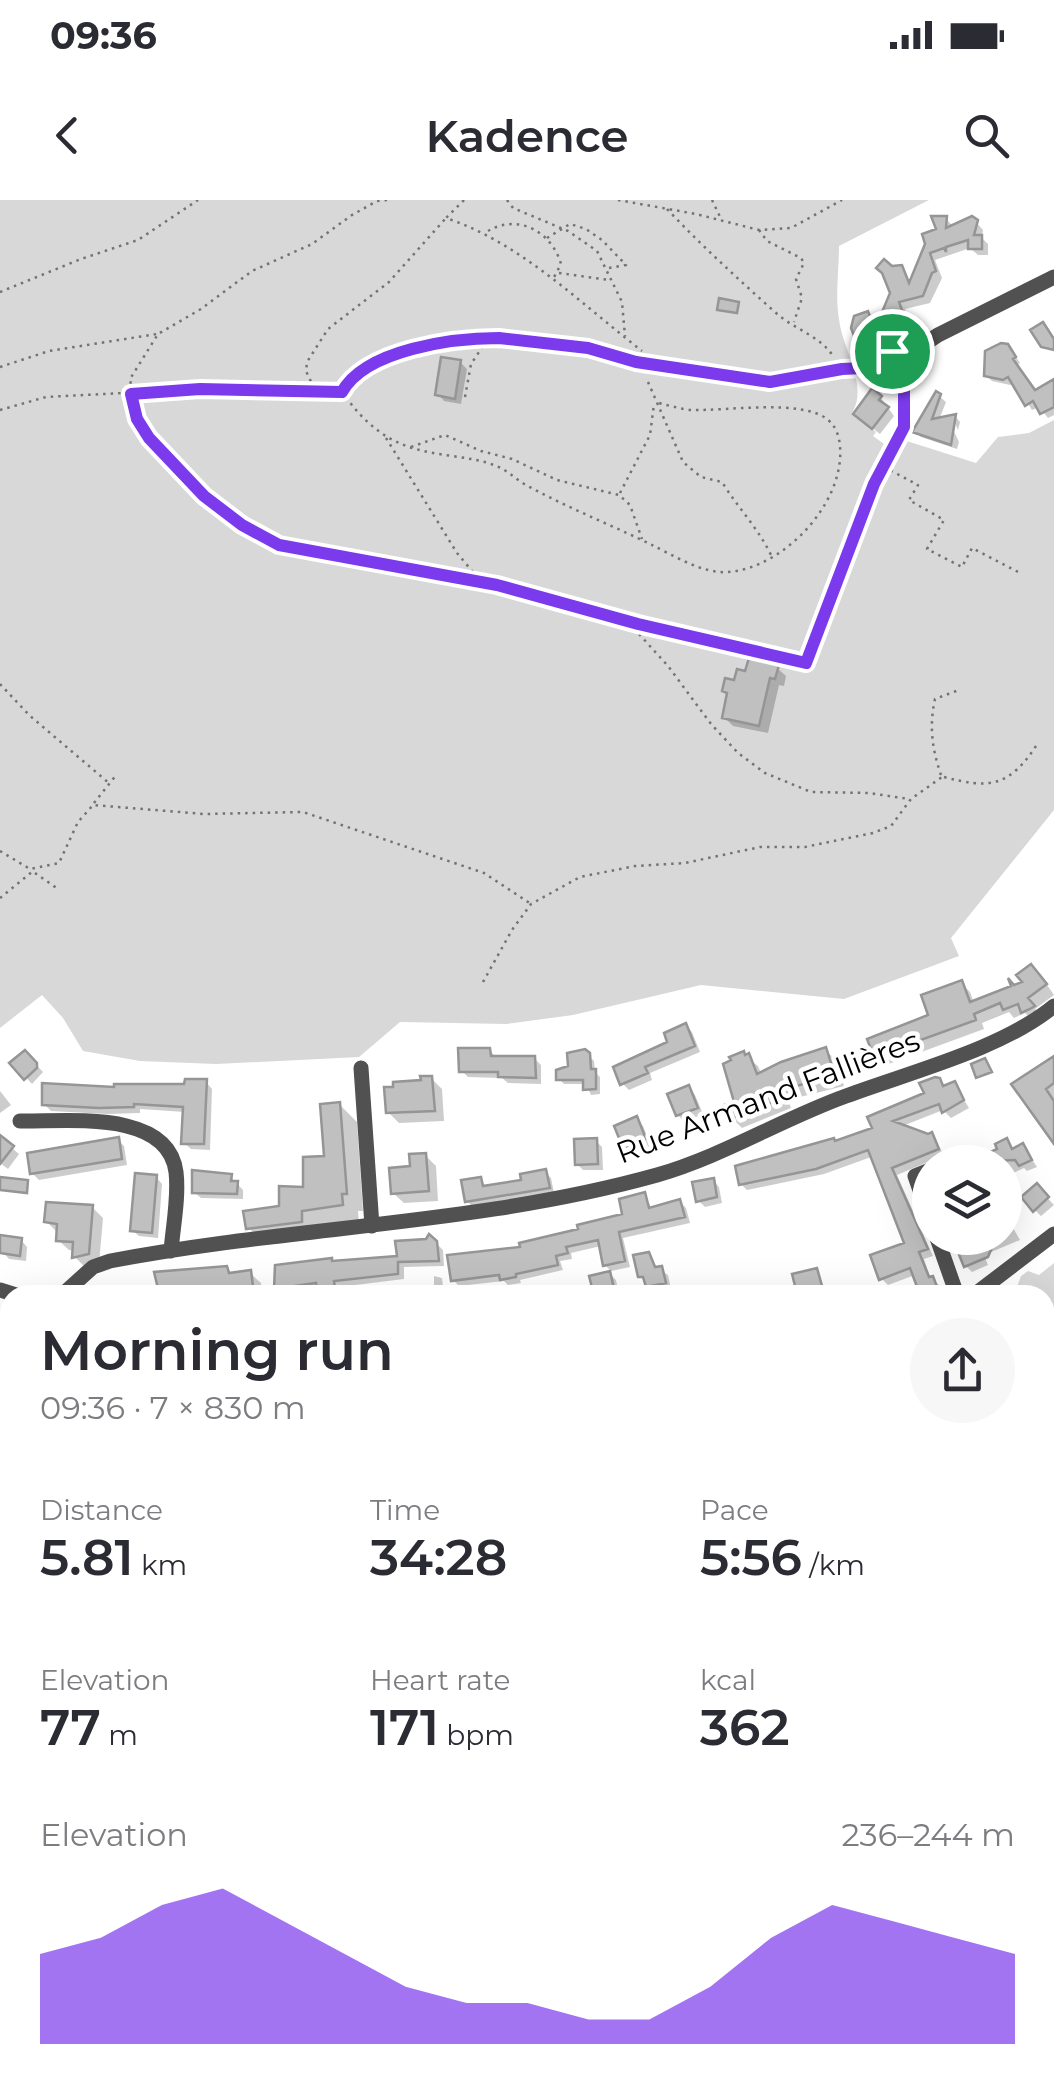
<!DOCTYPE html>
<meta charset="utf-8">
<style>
:root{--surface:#fff;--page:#f7f7f7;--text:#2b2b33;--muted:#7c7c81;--accent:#7c3aed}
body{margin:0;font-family:Montserrat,sans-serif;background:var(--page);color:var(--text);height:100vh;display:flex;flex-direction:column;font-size:38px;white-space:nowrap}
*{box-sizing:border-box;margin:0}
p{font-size:32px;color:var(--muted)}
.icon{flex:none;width:55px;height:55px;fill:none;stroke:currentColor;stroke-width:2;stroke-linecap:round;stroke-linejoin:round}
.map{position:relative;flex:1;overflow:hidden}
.sheet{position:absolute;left:0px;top:1085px;width:1055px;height:812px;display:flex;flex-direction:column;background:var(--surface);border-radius:30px 30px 0 0;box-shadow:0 10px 40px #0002}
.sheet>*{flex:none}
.fabs{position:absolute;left:912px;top:945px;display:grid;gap:20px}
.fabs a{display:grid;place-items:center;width:110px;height:110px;border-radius:50%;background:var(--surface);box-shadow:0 10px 40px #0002;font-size:50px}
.pin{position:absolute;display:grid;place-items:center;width:85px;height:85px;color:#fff;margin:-42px;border:5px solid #fff;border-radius:50%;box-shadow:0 2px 10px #0007}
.round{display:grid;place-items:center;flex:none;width:105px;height:105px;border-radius:52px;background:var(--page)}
.headline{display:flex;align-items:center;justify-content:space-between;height:170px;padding:0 40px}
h1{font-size:55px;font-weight:600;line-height:75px}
.stats{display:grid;grid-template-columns:repeat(3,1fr);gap:15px;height:170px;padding:10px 40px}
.stats div{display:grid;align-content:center}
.stats b{font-size:50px;font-weight:600}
.stats small{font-size:28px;font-weight:400}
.stats p{font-size:28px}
.chart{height:280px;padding:20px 40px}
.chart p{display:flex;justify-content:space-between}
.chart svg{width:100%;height:180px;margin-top:10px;fill:var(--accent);opacity:.7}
.status{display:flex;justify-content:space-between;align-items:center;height:70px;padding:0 50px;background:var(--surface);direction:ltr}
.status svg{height:28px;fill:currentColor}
header{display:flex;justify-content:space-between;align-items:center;height:130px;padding:0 40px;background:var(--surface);font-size:45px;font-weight:600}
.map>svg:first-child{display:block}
.green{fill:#d8d8d8}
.shadow{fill:#0003}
.building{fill:#c0c0c0;stroke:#959595;stroke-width:2.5}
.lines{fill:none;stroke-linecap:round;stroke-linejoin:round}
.path{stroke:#737373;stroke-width:2.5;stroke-dasharray:2.5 5;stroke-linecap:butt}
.minor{stroke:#515151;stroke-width:15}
.route-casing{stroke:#fff;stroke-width:20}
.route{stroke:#7c3aed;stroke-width:12}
.labels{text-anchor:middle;stroke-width:9;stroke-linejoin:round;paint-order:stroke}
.street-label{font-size:30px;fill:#000;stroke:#fff}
</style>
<div class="status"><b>09:36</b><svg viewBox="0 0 49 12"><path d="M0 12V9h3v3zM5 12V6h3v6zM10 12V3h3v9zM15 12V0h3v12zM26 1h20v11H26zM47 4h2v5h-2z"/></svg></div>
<header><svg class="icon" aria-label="back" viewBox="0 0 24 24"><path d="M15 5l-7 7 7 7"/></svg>Kadence<svg class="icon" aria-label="search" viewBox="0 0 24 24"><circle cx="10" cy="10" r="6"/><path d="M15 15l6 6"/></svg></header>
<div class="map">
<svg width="1054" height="1896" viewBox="0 0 1054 1896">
<rect width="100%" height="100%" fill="#fff"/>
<!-- green -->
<path class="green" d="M0,0H929L839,46C839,69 835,96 839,119C842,148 869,186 852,213L876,232L873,236L884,244L891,236L976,263L998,237L1029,233L1054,220V610L951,738L959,756L844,799L701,785L573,815L507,824L400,822L359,857L216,864L140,861L83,851L63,818L42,795L0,828Z
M1054,1063V1140L1045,1141V1095H1014L1021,1076L1028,1071L1039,1075Z"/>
<!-- shadow -->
<path class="shadow" d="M946,19L953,26L976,22L983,30L982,38L988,44V55H978L970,48L935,60L942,78L930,103L905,109L911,128L866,150L859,142L867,114L878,129L893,93L892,69L901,68L911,83Z
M1013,153L1020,163L1017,165L1036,192L1054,182V215L1048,218L1039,207L1032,210L1014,182L1010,185L992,181L986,175Z
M460,162L467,169L461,204L444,201L438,194Z
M939,196L946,202L939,220L955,216L960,222L958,230L954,221H949L959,242L957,249L921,237L915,231Z
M881,198L894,216L880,234L863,221Z
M777,468L786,476L784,486L779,485L768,533L733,526L724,517L736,483Z
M1041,776L1054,795L1035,809L1042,816L1033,821L1025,813L1014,818L1009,812L982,823L984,829L886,865L876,856L931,816L961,783L970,792L974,803Z
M686,826L692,832L700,852L650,873L652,880L629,890L622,883Z
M489,850L496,857L534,858L541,865V884L508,883L502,878L468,877L462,871Z
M825,850L836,860L844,886L788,900L791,908L742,928L732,918L746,857L758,866L762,875Z
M585,852L594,861L595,872L600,877V894L591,895L586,884H564L559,879Z
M25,853L43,872L32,884L13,863Z
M1054,859V937L1014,884Z
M431,878L442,889L444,921L399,923L388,912Z
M939,880L947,887L954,884L969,908L951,918L943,910L900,927L932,935L944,955L897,975L933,1056L924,1059L931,1079L939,1085L943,1095H923L915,1075L888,1085L881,1078L907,1045L874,956L824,974L747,990L741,984L875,929L927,895Z
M206,882L212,889L210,950L191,949L184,943L185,912L140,909V913L107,914L51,911L44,904L116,889L187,887Z
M689,888L695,895L703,914L684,922L678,915Z
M0,891L11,905L0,913Z
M339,904L357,922L363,1011H358L359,1023L266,1045L248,1027L281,1008L305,989L326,958Z
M636,919L643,926L651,946L632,954L617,927Z
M0,938L19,954L8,969L0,963Z
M118,940L124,946L127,965L39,980L32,973Z
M596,941L602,947L603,970H583L577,964Z
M1007,941L1015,950L1023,946L1037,967L1027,971L1024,968L1005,977V962H991L986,957L1001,950Z
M425,955L436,966L438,1001L404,1003L393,993Z
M545,972L551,978L554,993L473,1007L467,1001L480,980L486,986L524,983Z
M230,976L243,990V999L201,998L194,992Z
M156,977L162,984L158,1038L139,1036L132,1030Z
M713,980L719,987L722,1003L705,1007L699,1001Z
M1037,987L1054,1005L1041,1016L1035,1010Z
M644,994L652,1009L680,1002L686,1008L690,1023L623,1038L630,1067L611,1071L605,1065L601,1046L571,1053L572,1059L560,1061L563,1070L520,1080L521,1083L508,1085L504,1081L459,1086L453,1080L523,1049L625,1016Z
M92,1007L103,1018L99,1064L85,1067L75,1057V1051L69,1050L58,1040L57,1032L46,1021Z
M1005,1014L1020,1040L984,1055L988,1065L972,1072L966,1066L955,1038H1005Z
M21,1040L27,1047L26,1061L9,1059L3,1052Z
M436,1043L443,1050L444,1066L404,1067V1079L339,1087L340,1094L325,1095L319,1089L282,1094L276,1088L400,1058Z
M648,1054L658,1069L668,1075L671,1089L655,1092L640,1076Z
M227,1069L233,1075L250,1073L261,1083L262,1095H164L161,1092Z
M609,1073L616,1080L619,1095H597L592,1078Z
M818,1073L823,1089L802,1095L800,1092Z
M434,1076L442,1078L444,1095H434Z
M10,1136V1162H7L0,1160V1137Z
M1045,1190H1054V1208H1050L1054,1215H1045Z
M10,1222V1252L0,1254V1224Z
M1054,1228V1256L1052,1257L1045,1249V1231Z
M1054,1295V1326H1053L1045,1316V1298Z
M0,1304L10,1313V1384L3,1385L7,1402L0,1404Z
M1045,1390L1051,1396L1054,1407L1045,1408Z
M5,1451L10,1456V1481L0,1484V1453Z
M1054,1479V1516L1050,1503L1045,1504V1481Z
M10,1536V1559L0,1563V1540Z
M10,1641V1669L0,1673V1645Z
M1045,1705L1054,1707V1729L1045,1727Z
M4,1713L10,1719V1773L0,1748V1715Z
M6,1878L10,1880V1888H42L63,1896H0V1880Z
M193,1888H219L222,1896H196Z
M286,1888H310L316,1896H292Z
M388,1888H422L425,1896H391Z
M482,1888H500L508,1896H457Z
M591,1888H647L635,1896H593Z
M660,1888L668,1896H654L652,1892Z
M907,1888H932L935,1896H910Z"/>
<!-- building -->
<path class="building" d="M931,16H947L946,28L972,16L978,20L974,35H982V49H968V40L946,47V52L944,48L930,53L936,71L932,73L923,96L899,102L906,121L874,133L868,140L857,144L851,128L854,116L868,111L875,129L890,93L882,73L876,68L884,59L892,66L902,65L909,83L925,44L922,34L936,29Z
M719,98L739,102L737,113L717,110Z
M1043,122L1054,139V150L1041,147L1030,130Z
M1001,143L1008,144L1016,157L1013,159L1035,190L1054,179V207L1040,214L1033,201L1025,206L1008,177L1003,180L984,176L985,151Z
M441,157L461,160L455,199L435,195Z
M872,188L882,196L879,200L889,207L872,229L853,214Z
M936,191L941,194L932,219L956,214L951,245L912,232Z
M749,458L779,465L775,479L770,478L759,526L722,518L727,493L722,491L725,478L734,480L737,469L745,471Z
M1031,764L1047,784L1028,798L1035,806L1030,809L1021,813L1018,804L1003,810L1000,803L974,814L976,820L874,857L867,839L928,815L921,795L962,780L970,802L1011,786L1008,778L1014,785L1022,782L1016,775Z
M686,823L695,846L645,867L648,873L620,885L613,867L667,842L664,833Z
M826,847L835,876L780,890L783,898L730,919L724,905L734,902L723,864L731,860L729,857L744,851L745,855L749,853L757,874L781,862Z
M458,848H490L491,856H535L536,878L498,877V872H459Z
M585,849L590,853L591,869H596V889L583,890V880H556V870L568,866L567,853Z
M25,850L37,863V868L24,880L9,863Z
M1054,856V883L1046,889L1054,901V944L1011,884Z
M985,858L992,872L976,878L971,864Z
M420,876H432L435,911L386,913L384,887H393V882L421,880Z
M935,877L940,878L943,886L955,881L964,900L942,913L939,904L893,921L928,934L932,932L939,949L892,968L928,1049L919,1052L929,1077L933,1076L940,1095H920L910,1068L879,1080L870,1055L904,1043L868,950L816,969L739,985L735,966L834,938L835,941L872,928L867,917L924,893L919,883Z
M185,879H207L204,944H181L183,907L134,904V907L99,908L42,905V883L114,887V884H184Z
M689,885L698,908L676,916L667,894Z
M340,902L347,994H342L343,1005L302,1011V1022L246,1029L243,1011L279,1006V986L303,987V957L324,956L320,904Z
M637,916L646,939L623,948L614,926Z
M0,935L14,946L0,964Z
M119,937L122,959L30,974L27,953Z
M597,938L598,964L575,965L574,939Z
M1007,938L1012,949L1023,943L1032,960L1019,966L1015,960L970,962L997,949L995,944Z
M426,953L429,991L391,994L389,968L410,966L409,954Z
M546,969L550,988L465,1002L461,980L481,977L483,986L521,980L520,974Z
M192,970L232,974L231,981H238L237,994L192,993Z
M135,973L157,975L152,1033L130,1031Z
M0,977L28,980L27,993L0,990Z
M714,978L717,997L696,1002L692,982Z
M1037,983L1049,997L1033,1012L1021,997Z
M645,992L649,1008L680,999L685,1017L619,1032L625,1061L603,1066L598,1040L566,1047L568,1053L556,1056L558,1065L516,1074V1077L500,1080L499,1075L451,1081L447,1055L520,1047L519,1043L578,1029L577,1025L622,1014L619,999Z
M46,1002L93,1005L89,1054L72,1058L73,1042L56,1041L57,1024L44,1022Z
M429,1034L437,1041L439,1061L398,1062V1074L334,1081L335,1088L317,1090L316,1083L274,1089L275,1065L332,1058V1061L397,1056L395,1041L426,1039Z
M0,1035L22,1038L20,1056L0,1053Z
M968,1038H996L988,1057L964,1067L954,1042Z
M649,1052L655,1067L662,1066L666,1083L646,1087L643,1077H638L633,1055Z
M227,1066L229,1073L251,1070L254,1095H231L230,1087L159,1093L154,1072Z
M817,1068L822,1086L797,1094L792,1074Z
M610,1071L615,1093L594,1095L589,1076Z"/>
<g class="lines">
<!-- path -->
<path class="path" d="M387,0L377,1L352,15L312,44L252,71L201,109L158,134L130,179L137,219L149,237L204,296L242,325L279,345L308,352L490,384
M464,0L446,18C521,43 580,103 642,151
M507,0L513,8L568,31L597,51L622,102L625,136
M618,0L696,14L759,30L791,28L842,0
M712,0L722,21
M667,9C702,46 738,79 776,113C794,129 820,136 833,156
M759,30L767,41L801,58L804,63L796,79L802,98L794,122
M488,31C518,13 552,32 561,64L553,79
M547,38L570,24L586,29L602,40L626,65L609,68
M559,73L609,80
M0,92L81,59L138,40L198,0
M0,167L49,151L157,134
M648,182L683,262L701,277L722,282C738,308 758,328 771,355
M314,188L306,171L307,162L328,129L389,82L446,18
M342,191C354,210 371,228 391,239C427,259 470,253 501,268C510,273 517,280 526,285C566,307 609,324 650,344C673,355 702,374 728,372C784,368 845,303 840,246C839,236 836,226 827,219C801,199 726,211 692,210C680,209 667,205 655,202
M343,191C351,175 363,171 379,163C457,124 551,137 632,160
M465,197L471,164L487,140
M0,210L46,197L200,189L341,191
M386,238L457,353L472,371L497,385L638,424L806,463L873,284L903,227L904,183
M411,247L445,235L481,251L512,259L557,280L619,295L630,305L642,339
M884,267L918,285L909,300L944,320L927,349L962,367L972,348L1022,374
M620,293L650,235L654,204
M629,423L668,466L711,524L738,553L765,573L811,592L869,593L909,599
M0,484L29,515L110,584
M941,575C932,549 929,526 935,499L959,490
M944,577C989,589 1009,587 1036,546
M94,603L117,574
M0,651L30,669L59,663L78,622L93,605L204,614L303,612L484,673L531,704
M35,673L58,689
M0,698L33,671
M483,782L512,730L531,704L580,677L635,666L685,663L760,647H805L873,633L891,626L911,599L942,577
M1045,1138L1054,1137"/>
<!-- minor -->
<path class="minor" d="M885 165a18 18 0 1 1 36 0a18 18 0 1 1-36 0Z
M914,151L938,135L1054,77
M648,164L770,182L842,169L885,167
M361,868L372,1026
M20,921C67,922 168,909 176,972C179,997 173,1026 171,1051
M930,970L915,976L930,1019
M937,1038L957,1095
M0,1090L16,1095
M62,1095L93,1067L110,1061C292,1026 478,1025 657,975C723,956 782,919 846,896C910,872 1002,849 1054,806
M974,1095L1054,1034
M1045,1157L1054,1156
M1045,1273L1054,1269
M0,1425L10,1419
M1045,1425L1054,1423
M0,1589L10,1585
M1045,1658L1054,1649
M0,1689L10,1686
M0,1824L10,1845
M1045,1871V1896
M83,1888L87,1896
M250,1888L256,1896
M348,1888L356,1896
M832,1888L838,1896
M550,1896L556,1888"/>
</g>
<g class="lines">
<defs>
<path id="route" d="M499,138L588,148L636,162L770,182L842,169L885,167L892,151L903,147C918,149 924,160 918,175L904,183V227L874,284L806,463L638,424L497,385L279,345L242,325L204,296L149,238L137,219L131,194L200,189L342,192C366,149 454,138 499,138Z"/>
</defs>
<!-- route casing -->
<use href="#route" class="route-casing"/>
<!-- route -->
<use href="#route" class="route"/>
</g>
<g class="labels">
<!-- street labels -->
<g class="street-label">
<text transform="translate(768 897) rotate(-21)" y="10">Rue Armand Fallières</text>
</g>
</g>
</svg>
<div class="fabs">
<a><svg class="icon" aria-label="layers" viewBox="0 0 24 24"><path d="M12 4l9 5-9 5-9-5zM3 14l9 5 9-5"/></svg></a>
</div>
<div class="pin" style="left:892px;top:151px;background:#1e9e55"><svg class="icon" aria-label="arrive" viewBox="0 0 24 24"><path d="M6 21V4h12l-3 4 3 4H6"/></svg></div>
<section class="sheet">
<div class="headline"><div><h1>Morning run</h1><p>09:36 · 7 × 830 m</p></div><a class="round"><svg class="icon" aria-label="share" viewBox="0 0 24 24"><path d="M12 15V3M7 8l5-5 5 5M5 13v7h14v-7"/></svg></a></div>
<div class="stats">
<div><p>Distance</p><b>5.81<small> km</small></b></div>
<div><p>Time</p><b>34:28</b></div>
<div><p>Pace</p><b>5:56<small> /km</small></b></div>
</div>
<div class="stats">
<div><p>Elevation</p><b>77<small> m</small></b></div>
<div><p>Heart rate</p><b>171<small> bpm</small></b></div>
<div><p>kcal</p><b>362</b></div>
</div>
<div class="chart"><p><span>Elevation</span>236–244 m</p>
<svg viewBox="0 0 160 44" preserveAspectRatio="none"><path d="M0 44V22L10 18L20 10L30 6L40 14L50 22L60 30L70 34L80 34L90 38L100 38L110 30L120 18L130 10L140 14L150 18L160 22V44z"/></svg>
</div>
</section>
</div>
